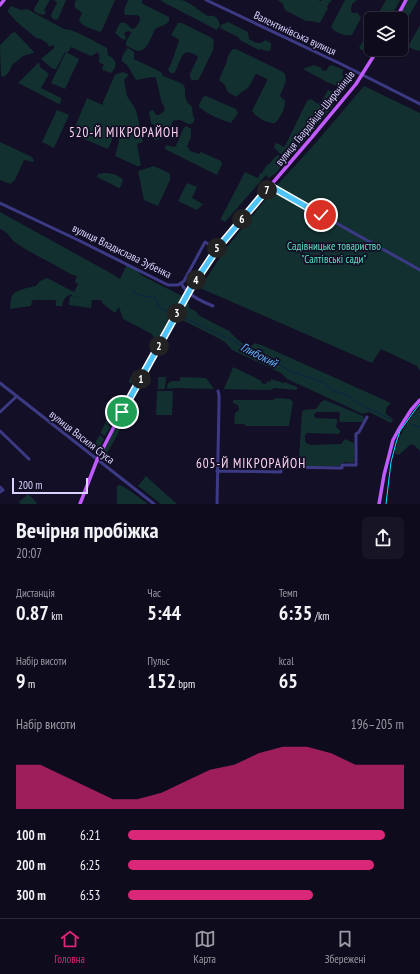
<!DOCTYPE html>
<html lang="uk">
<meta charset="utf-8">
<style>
:root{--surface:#0e0b1c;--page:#171425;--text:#f1f3f6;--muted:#9b9ba3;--line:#2e2b3b;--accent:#db2777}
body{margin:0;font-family:"PT Sans Narrow",sans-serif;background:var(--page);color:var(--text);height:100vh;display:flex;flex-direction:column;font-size:15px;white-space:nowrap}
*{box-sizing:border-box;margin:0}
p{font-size:13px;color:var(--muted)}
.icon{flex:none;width:22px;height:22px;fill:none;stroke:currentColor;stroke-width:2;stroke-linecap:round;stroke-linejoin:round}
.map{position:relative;height:504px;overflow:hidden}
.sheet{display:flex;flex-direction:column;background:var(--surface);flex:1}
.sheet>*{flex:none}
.tools{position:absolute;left:364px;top:12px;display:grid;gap:8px}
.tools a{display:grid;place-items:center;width:44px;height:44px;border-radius:6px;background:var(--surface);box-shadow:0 1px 3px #0004,0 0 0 1px var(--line);font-size:20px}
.scale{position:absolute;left:12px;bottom:10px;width:76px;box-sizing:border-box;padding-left:4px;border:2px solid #d9d4ff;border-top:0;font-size:11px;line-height:14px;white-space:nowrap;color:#d9d4ff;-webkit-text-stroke:3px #130f26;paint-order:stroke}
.pin{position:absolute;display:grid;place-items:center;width:34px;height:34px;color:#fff;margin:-17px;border:2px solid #fff;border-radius:50%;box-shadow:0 1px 4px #0007}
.km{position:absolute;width:20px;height:20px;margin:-10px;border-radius:50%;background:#222;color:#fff;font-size:11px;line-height:20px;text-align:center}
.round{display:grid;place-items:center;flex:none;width:42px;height:42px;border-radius:6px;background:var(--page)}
.overview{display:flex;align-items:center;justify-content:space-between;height:68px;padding:0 16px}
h1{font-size:22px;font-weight:600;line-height:30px}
.metrics{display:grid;grid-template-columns:repeat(3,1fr);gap:6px;height:68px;padding:4px 16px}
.metrics div{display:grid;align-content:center}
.metrics b{font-size:20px;font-weight:600}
.metrics small{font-size:11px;font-weight:400}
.metrics p{font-size:11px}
.chart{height:112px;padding:8px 16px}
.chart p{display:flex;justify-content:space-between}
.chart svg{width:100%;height:72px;margin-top:4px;fill:var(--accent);opacity:.7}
ul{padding:0 16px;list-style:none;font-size:13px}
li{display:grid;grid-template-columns:64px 48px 1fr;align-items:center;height:30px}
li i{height:10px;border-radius:5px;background:var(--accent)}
.dock{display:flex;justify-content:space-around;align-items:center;height:56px;border-top:1px solid var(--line);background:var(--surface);font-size:11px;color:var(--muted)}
.dock a{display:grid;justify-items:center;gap:2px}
.dock .active{color:var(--accent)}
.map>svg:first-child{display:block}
.green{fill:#12302f}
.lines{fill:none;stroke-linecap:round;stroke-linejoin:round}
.stream{stroke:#0c2248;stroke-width:1}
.minor{stroke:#3d3a85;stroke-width:3}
.major{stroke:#c25bff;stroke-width:3.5}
.tram{stroke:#00e5ff;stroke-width:1}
.route-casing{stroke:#fff;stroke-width:8}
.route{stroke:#4fc3f7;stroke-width:5}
.labels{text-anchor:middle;stroke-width:3.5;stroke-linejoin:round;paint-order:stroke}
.street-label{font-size:11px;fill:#d9d4ff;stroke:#130f26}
.park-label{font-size:11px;fill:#5fe0c0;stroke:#130f26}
.water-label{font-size:12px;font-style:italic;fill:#62b6ff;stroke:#130f26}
.quarter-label{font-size:13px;letter-spacing:1px;fill:#ffd6f0;stroke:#130f26}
</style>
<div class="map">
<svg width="420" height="504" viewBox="0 0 420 504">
<rect width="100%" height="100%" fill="#130f26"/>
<!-- green -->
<path class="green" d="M39,0H50L44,10L46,13C42,17 38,13 34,11V9Z
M54,0H66L58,19L56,20L52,18L51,15L57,3Z
M76,0H115L102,30L100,32C93,29 82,27 79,20L82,13C77,8 72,9 76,0Z
M128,0H142V3L143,4L169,17V21L166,24L155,29C152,35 147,52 138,51C134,50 130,47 126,46C125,40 130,37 131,32L128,31L124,33L126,38L125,40L122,39L115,33L120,23C125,21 128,25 132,29C137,28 140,22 140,17L137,15H125C123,10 126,5 128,0Z
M162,0C168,0 175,0 181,0C192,2 199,12 208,16C215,14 218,18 220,25L217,30L161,1Z
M278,0H318L321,1L322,0H332L329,3L327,7L328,8L320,23L310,21H306L285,10L283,4Z
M345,0H357L352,4L351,10L352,13H358L361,18L352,35C345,36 335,33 331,27Z
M386,0H400L390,19H375Z
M408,0H418L401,30V19H397Z
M11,6L21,10L27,9L64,29C75,29 97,43 107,48L108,55C116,59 119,66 111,73L103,70L102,68L104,65L99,62C99,58 101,56 97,52L95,54L91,56L71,47L68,52H65L56,69H53L41,59L54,48V45L49,47L48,44L41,39L36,38L17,22L8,12V10Z
M228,22L248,32L249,39C254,42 260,46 265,40L271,43V49L269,51H266L261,49L259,50L240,40L238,37L220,28L221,25Z
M178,23H182L212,38L214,41L213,50L200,77L198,80H192L190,78V74L198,57C195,53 190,53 186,52L182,56L175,72L174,73H171L168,70C173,61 175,51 179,41L178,39L171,35Z
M420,25V51L415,50L409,47V45Z
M371,26V49H372L370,53H366L359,48Z
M15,32L34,52L33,53L23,56L12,65L9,72L4,77L1,76L0,45L12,33Z
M128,48L134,52V59L161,72L163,76L183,84L185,88V95L187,102L192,107L193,116L195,119C191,129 186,122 180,120C177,120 176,120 173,121C168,131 167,139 155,140L152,138V134L155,127L154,125L151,123L149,113L150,111L153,110L156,115C162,115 168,109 162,104L156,78L152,77L136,80L127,65L122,61C121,57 125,51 128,48Z
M233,49H236L283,72L285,74L286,81L280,96L285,101C285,109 281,117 275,123C267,123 257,118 252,111L267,81V79L257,74L255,75C253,79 251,84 248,88C244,91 240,92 237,97L229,93L226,89L225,85L219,80L227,61C227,57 230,52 233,49Z
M66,52L79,59L65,89L51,83Z
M39,62L40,67L49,74L41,88L61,98V102L59,104L18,83Z
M314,65L322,68L321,70L326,71L329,66L332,65L344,70L342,73L344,78L337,86L327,82L303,69Z
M123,72L128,74C129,77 126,77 124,80L127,96L135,108L137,114L143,142L137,144L141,165L139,166H137L115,156L119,141L116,131L108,149L72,134L87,98L103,105V102L114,77L116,74Z
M364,86L420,113V371L417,366L381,349L372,363L200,288L227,247L278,184L313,146Z
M328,90L335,93L334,95L336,97L334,105L300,146L295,151L289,148L283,155L279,153L274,147L275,144L277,143L284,147L285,146L307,101L311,99L318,104C322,101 326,94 328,90Z
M206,96L236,109L238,113L231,123C220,119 208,115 199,107V105L203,97Z
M57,110L69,115L54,148L42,142Z
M186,126L188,127L191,129V137L187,146L190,151L199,154L201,152L221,161L222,164L217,175L165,149L166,145L174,147L176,146L183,129Z
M0,142L32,157L34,161L33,162L24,160L15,180L10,184L0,180Z
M278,155C287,163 277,175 268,178L266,175L225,222L221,220V218L245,172L258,178L260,173H262L267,165C272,163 273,157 278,155Z
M154,166L169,173L170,175V180L158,206L144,200L138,171Z
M104,173C111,173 118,174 123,180L120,188H119L97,177L98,174Z
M187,183L197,187L192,198L203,204L197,210L178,201Z
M0,212L114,275L120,279L127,264L138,270L141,275L182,296L158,339L155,340L152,334L123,319L119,307L115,313L102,303L103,302L100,300H92L91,308L69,305L70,296L83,298L72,296L71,294C65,297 63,300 62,306H56V301L54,300H34L32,301L31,306L10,309C10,305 11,298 12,296C14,290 31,287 36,286L40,281L47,278L74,292L78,284L75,282L77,276C70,275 66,271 60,268C45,259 30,253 16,243C9,238 10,233 0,229Z
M187,302L189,304V308L197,312L198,315L229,331L235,337L242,343L251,346L255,343L264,346L391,403C386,407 386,409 386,414L392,418L393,420L391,423L369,412L363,414L287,379L281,373L232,350L225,342L218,338L178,318Z
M233,367L262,381L261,383L266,384L267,381L270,382L271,379L284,383L285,382L287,383L297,387V389L296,390L275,388L270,390L224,389Z
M134,371H135L139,377L134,384L129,383V380Z
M158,377H166L165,389H158Z
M180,377L206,378L214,389L175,388L167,389C167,380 172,381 180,381Z
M157,391H173L172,415H156Z
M276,398L290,399L293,402L289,426H246L244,424H236L234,423L235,413L239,410L238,405L233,403V401L234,400H273Z
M325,400L363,416L364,420L363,422H341L339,421L340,413L338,412H317L315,413L314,416L315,418L337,419C338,425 333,427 340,430V432L339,434L307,433L305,435V441L306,443L311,445L341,444L345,439L354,443V461L353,463L344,462L339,466H293L292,464L293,461L299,457L302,412L304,410L316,409L321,402Z
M420,407V451L415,446L411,444L399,455L395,454C397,438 409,418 420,407Z
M112,409H114L115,411L108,425L110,427L105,436L100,433L101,432Z
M121,418L123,419L125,421L105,457H104L102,456V454L120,419Z
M99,436H101L104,439L98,452L94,451L92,449Z
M146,476C156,485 166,495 177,504H161L138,486Z
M120,485L126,488L148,504H117V486Z
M28,494L37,503L36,504H20L19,502Z"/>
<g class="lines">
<!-- stream -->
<path class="stream" d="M132,290L139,295L146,297L151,296H153L156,298L159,307L164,310L170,311L175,314
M178,315L233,341L262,357L272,360L290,371L323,382L333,390L346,395L366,408L375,411L386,417L392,419
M411,424L420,427"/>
<!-- minor -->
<path class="minor" d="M206,0L341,64L420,104
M270,186L420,270
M0,203L78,240L168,285H178L184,281L205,242L217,249
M181,283C187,295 201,301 213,306
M0,383L154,504
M0,412L17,396
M0,431L29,459
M217,471L281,472V467L342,468V465H356V434L359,432L367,417
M0,487L3,490L0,492
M217,504L219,404V395L218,391"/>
<!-- major -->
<path class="major" d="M0,5L4,0
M396,19L406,0
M80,504L97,460L117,421L197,278L223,241L312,137L356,84L378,49
M379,504L384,475L393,440L399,429L411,410L420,400"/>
<!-- tram -->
<path class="tram" d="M386,504L391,462L396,443L400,431L415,410L420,404"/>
</g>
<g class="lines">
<defs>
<path id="route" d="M122,412L191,288L217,249L270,186L321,215"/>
</defs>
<!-- route casing -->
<use href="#route" class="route-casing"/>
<!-- route -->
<use href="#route" class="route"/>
</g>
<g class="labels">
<!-- street labels -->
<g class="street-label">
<text transform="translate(295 33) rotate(25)" y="4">Валентинівська вулиця</text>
<text transform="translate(315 118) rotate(-51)" y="4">вулиця Гвардійців-Широнінців</text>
<text transform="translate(122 251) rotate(26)" y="4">вулиця Владислава Зубенка</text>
<text transform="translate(82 437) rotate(38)" y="4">вулиця Василя Стуса</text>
</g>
<!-- park labels -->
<g class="park-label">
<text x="334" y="250">Садівницьке товариство<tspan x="334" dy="13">"Салтівські сади"</tspan></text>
</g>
<!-- water labels -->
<g class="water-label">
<text transform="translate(259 355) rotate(27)" y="4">Глибокий</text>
</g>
<!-- quarter labels -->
<g class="quarter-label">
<text x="124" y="137">520-Й МІКРОРАЙОН</text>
<text x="251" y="468">605-Й МІКРОРАЙОН</text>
</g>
</g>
</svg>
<div class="tools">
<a><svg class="icon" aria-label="layers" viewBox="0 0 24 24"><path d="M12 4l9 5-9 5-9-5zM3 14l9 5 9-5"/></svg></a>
</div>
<div class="scale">200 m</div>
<div class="pin" style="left:122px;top:412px;background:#1e9e55"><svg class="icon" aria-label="arrive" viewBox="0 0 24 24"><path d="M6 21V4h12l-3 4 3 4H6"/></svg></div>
<div class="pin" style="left:321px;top:215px;background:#d93025"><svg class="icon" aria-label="check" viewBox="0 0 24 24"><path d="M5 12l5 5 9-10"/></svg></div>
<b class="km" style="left:141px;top:379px">1</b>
<b class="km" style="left:159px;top:346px">2</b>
<b class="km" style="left:177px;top:313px">3</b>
<b class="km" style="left:196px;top:280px">4</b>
<b class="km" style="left:217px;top:248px">5</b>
<b class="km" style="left:242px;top:219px">6</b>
<b class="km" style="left:267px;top:190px">7</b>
</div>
<section class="sheet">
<div class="overview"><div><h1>Вечірня пробіжка</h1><p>20:07</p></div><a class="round"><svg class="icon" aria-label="share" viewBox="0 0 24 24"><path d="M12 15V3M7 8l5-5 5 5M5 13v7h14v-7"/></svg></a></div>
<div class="metrics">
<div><p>Дистанція</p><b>0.87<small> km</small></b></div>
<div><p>Час</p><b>5:44</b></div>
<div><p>Темп</p><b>6:35<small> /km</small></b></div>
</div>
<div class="metrics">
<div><p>Набір висоти</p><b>9<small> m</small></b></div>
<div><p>Пульс</p><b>152<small> bpm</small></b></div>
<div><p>kcal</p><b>65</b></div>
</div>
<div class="chart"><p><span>Набір висоти</span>196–205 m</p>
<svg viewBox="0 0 160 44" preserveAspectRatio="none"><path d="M0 44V17L10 17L20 24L30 31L40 38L50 38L60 34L70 27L80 20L90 17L100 10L110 6L120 6L130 10L140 17L150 17L160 17V44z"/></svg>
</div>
<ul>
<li><b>100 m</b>6:21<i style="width:93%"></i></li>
<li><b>200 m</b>6:25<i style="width:89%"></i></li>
<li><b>300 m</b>6:53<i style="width:67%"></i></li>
</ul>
</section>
<nav class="dock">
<a class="active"><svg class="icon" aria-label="home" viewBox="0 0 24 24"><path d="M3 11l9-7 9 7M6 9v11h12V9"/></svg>Головна</a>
<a><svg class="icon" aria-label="map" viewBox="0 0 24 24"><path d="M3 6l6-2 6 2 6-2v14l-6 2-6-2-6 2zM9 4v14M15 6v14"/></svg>Карта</a>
<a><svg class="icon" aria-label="saved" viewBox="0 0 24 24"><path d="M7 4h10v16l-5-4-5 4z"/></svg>Збережені</a>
</nav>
